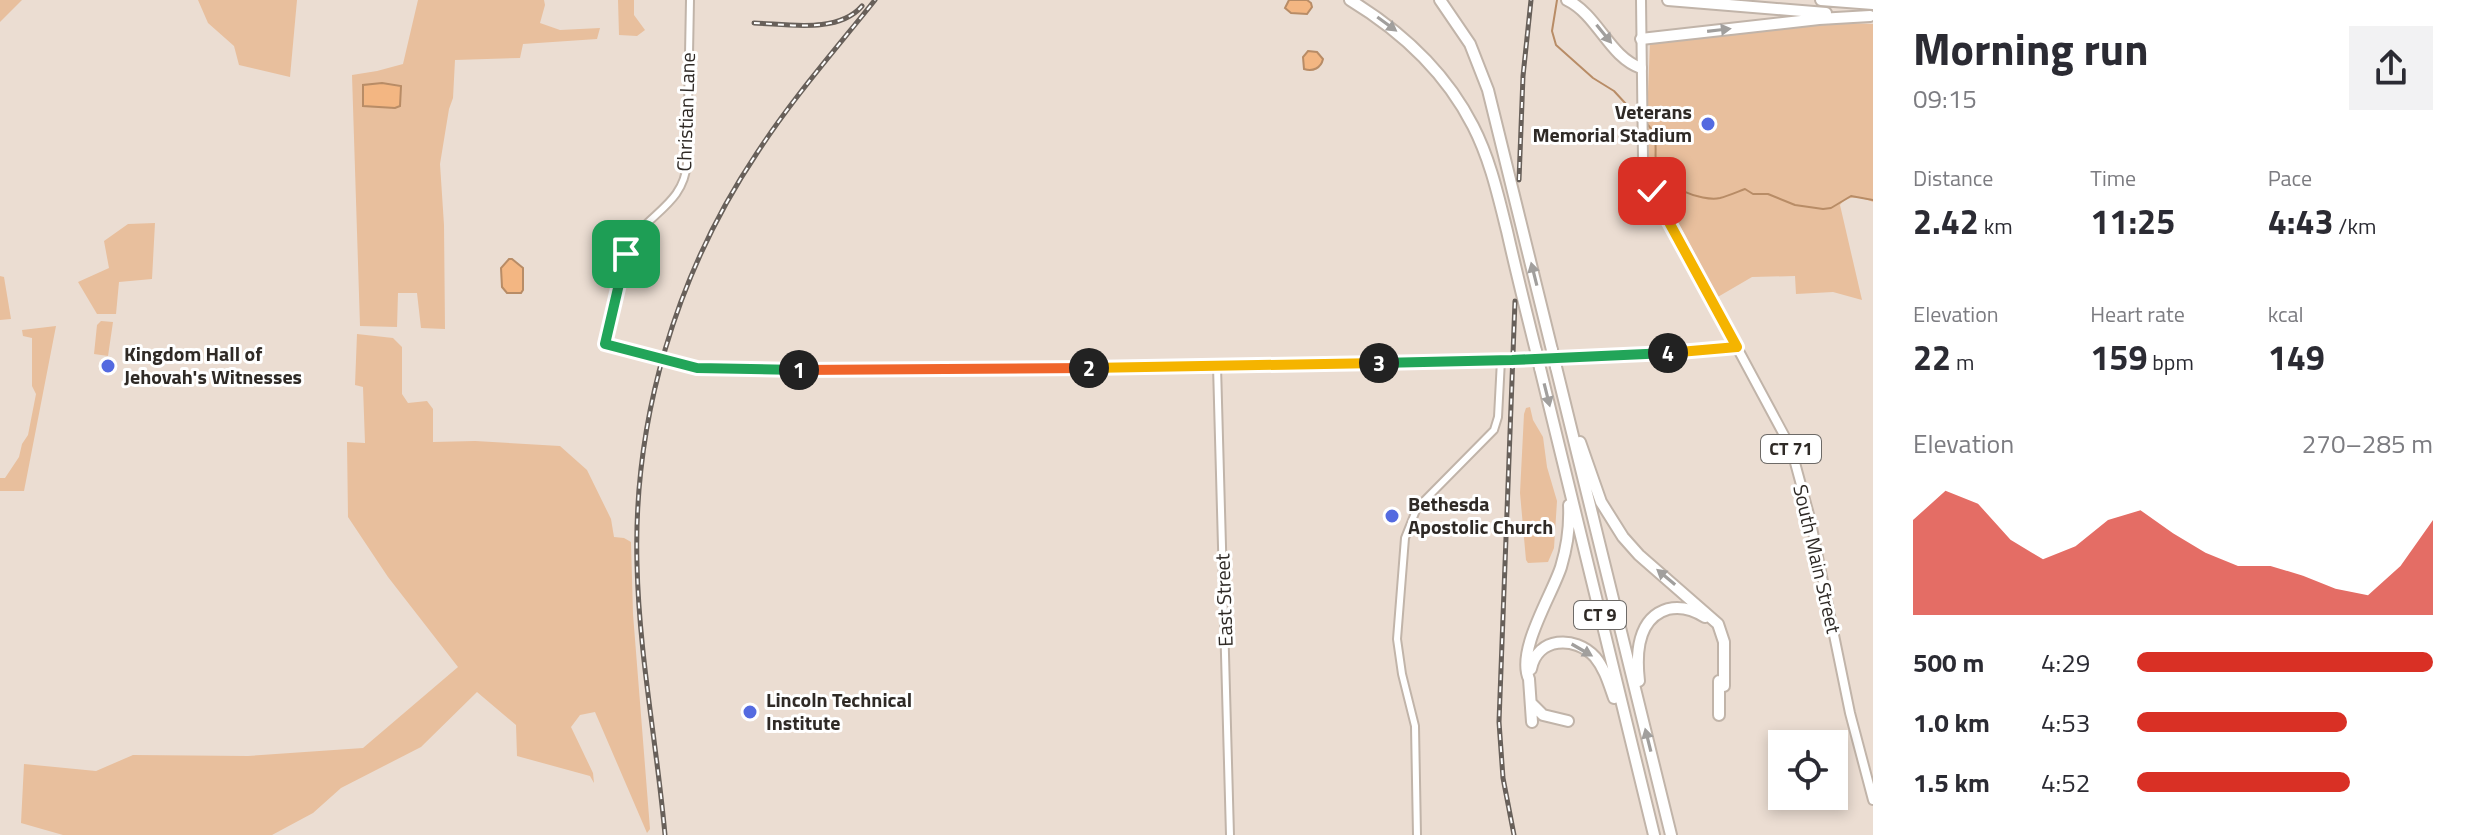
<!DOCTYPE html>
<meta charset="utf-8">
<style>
:root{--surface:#fff;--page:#f2f2f3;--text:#2b2b33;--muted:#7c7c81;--accent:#d93025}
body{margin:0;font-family:"Titillium Web",sans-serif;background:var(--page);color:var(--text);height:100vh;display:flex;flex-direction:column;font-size:30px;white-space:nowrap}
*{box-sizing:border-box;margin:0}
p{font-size:26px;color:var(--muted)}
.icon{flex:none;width:44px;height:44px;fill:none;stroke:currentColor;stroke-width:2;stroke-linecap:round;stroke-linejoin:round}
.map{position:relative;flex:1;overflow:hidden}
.side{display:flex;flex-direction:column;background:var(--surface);width:600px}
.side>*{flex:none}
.controls{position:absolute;left:1768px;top:730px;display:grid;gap:16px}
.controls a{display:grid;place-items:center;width:80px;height:80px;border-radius:0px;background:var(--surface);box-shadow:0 4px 12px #0003;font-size:40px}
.pin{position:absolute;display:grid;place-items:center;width:68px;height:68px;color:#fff;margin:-34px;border-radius:16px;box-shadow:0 4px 12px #0006}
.km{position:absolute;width:40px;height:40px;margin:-20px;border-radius:50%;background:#222;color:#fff;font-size:22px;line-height:40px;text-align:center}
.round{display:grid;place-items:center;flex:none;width:84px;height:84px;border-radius:0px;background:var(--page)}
.overview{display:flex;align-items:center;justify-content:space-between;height:136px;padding:0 40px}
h1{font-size:44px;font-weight:700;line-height:60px}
.figures{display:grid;grid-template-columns:repeat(3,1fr);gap:12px;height:136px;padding:8px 40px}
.figures div{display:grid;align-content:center}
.figures b{font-size:34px;font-weight:700}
.figures small{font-size:22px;font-weight:400}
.figures p{font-size:22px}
.chart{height:224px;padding:16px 40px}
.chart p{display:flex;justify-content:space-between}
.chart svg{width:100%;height:144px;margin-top:8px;fill:var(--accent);opacity:.7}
ul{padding:0 40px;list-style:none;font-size:26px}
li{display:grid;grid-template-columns:128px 96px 1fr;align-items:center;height:60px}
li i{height:20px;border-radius:10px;background:var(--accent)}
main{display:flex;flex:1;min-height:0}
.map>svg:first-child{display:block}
.green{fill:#e8bf9d}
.water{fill:#f3b682;stroke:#b88c66;stroke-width:2}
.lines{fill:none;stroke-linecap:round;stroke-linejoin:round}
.stream{stroke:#b88c66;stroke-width:2}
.secondary-casing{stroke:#c1b4a9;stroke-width:10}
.primary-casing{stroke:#c1b4a9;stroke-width:12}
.motorway-casing{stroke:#c1b4a9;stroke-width:14}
.secondary{stroke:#fff;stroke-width:6}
.primary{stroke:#fff;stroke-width:8}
.motorway{stroke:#fff;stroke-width:10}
.rail-casing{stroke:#68605a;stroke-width:5}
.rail{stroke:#fff;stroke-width:2;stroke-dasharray:6;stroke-linecap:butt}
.secondary-bridge-casing{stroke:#c1b4a9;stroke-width:10;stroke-linecap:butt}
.motorway-bridge-casing{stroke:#c1b4a9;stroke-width:14;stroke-linecap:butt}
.secondary-bridge{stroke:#fff;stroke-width:6}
.motorway-bridge{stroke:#fff;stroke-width:10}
.oneway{fill:#a19f9d}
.split-1-casing{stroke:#fff;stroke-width:16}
.split-2-casing{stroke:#fff;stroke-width:16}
.split-3-casing{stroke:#fff;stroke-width:16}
.split-4-casing{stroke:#fff;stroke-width:16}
.split-5-casing{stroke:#fff;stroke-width:16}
.split-1{stroke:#22a559;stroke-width:10}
.split-2{stroke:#f0652b;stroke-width:10}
.split-3{stroke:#f5b400;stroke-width:10}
.split-4{stroke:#22a559;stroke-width:10}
.split-5{stroke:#f5b400;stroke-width:10}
.poi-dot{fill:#546ae0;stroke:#fff;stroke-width:3}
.labels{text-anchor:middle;stroke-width:6;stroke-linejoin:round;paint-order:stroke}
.shield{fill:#fff;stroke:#6d6a67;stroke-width:2}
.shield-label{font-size:18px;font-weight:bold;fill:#2f2a26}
.street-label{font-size:20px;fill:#2f2a26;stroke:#fff}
.poi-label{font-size:20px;font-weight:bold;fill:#2f2a26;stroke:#fff;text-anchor:start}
</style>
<main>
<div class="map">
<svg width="1873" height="835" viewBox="0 0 1873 835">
<rect width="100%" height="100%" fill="#ebddd2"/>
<!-- green -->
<path class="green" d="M0,0H22L0,22Z
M198,0H297L290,77L239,65L234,46L208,23Z
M418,0H544L545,5L540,23L560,30L600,28L597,39L523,44L520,58L455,60L453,98L449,109L440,164L444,225L445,329L421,328L417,293H398L397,327L360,326L352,75L377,71L403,64Z
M618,0H634V15L645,30L637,36L619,35Z
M1827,22L1873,24V202C1862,198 1849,194 1840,205L1862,300L1833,292L1796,294L1795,276L1752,277L1716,298L1685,235L1656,183L1649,159L1647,118L1650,43Z
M155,223L152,279L119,282L116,314H97L78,282L109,268L104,241L128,224Z
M0,276L4,277L11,319L0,320Z
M101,321L113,322L108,356L94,354L97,325Z
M56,326L24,491H0V478H5L19,457L22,444L28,435L36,394L32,386V338L23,336L22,330Z
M357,334L393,338L402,347V394L408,403L427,401L433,409V442L475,441L560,446L587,470L611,519L614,537L624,538L631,542L633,614L650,829L647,833L595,712L580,715L571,727L593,773L594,783L590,776L517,756L516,725L477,692L421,747L341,788L313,813L272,835H63L21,823L24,764L96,771L133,755L248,756L363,748L458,667L388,577L348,517L347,442L365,443L363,387L355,385Z
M1530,407L1533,420L1543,437L1547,467L1557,501L1554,548L1548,562L1528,563L1526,560L1520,493L1524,414L1526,408Z"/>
<!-- water -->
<path class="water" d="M1289,0H1307L1311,3L1312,7L1307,14L1291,13L1285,8Z
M1308,51L1317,52L1323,59C1321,68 1313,72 1304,69L1303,57Z
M382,83L401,86L400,106L395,108L363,106V85Z
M509,259H512L523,268V290L521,293H507L502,287L501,268Z"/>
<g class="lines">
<!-- stream -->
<path class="stream" d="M1557,0L1552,31L1556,45L1593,78L1614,91L1638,117
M1646,123C1660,136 1654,149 1656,165C1659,186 1702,202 1720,198C1728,196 1737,192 1745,189L1753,194H1768L1795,205L1823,209L1831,208L1851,196L1873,200"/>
<defs>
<path id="secondary" d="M651,357L605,344C611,319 617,267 628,247C646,214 684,205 687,163L690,0
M673,363L697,368L718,369L988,370L1501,360L1645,355L1737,347
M1217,366L1230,835
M1417,835L1415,726L1402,674L1397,639L1405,538L1417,508L1494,430L1498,417L1501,360"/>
<path id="primary" d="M1641,0L1643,158L1646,175L1655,195L1791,448L1810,518L1850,713L1873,800"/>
<path id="motorway" d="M1350,0C1401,31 1445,71 1473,126C1490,159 1498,195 1507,231C1516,271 1526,311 1536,351
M1440,0L1470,44L1488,90L1552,350
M1567,0C1598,15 1609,57 1641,68
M1668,0L1826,13
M1821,0L1873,4
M1641,39L1819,19L1870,16
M1556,367L1671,835
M1540,368L1654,835
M1580,442L1601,502L1623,537L1639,555L1718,624L1724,642V686
M1531,669C1537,637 1575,635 1595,657C1605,669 1609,684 1614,698
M1639,681C1636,655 1637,618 1668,609C1681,606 1694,610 1705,617
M1532,704L1543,715L1568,721
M1719,715V681
M1532,722L1529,679C1516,651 1552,595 1561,567C1567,547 1570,526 1569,505"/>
</defs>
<!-- secondary casing -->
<use href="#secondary" class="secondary-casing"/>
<!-- primary casing -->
<use href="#primary" class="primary-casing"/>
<!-- motorway casing -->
<use href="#motorway" class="motorway-casing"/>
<!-- secondary -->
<use href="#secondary" class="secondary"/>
<!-- primary -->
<use href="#primary" class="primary"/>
<!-- motorway -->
<use href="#motorway" class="motorway"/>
<defs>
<path id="rail" d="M754,23C787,24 838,34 862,6
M1519,180L1523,76L1531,0
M665,835C657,745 639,655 637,564C633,419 676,274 757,153C792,99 835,50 875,0
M1514,835L1503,778L1499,722L1515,301"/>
</defs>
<!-- rail casing -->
<use href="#rail" class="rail-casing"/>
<!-- rail -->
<use href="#rail" class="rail"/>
<defs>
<path id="secondary-bridge" d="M651,357L673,363"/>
<path id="motorway-bridge" d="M1552,350L1556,367
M1536,351L1540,368"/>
</defs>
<!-- secondary-bridge casing -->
<use href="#secondary-bridge" class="secondary-bridge-casing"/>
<!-- motorway-bridge casing -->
<use href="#motorway-bridge" class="motorway-bridge-casing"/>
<!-- secondary-bridge -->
<use href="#secondary-bridge" class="secondary-bridge"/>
<!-- motorway-bridge -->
<use href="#motorway-bridge" class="motorway-bridge"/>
</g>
<!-- one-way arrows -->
<defs><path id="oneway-solid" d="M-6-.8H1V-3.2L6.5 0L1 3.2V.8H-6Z" transform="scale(2)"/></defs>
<g class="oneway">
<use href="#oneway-solid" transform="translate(1387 24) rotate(36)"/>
<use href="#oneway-solid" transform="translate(1719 30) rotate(-7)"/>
<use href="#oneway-solid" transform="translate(1604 34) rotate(51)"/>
<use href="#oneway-solid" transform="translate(1534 274) rotate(-104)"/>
<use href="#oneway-solid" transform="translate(1547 395) rotate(76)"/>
<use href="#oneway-solid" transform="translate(1666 577) rotate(-140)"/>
<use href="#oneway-solid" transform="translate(1582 650) rotate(30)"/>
<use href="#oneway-solid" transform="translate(1648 740) rotate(-104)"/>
</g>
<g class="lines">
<defs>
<path id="split-1" d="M626,254L605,344L697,368L799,370"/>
<path id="split-2" d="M799,370L1089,368"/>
<path id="split-3" d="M1089,368L1379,363"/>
<path id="split-4" d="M1379,363L1512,360L1668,353"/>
<path id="split-5" d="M1652,191L1737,347L1668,353"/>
</defs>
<!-- split-1 casing -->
<use href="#split-1" class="split-1-casing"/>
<!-- split-2 casing -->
<use href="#split-2" class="split-2-casing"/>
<!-- split-3 casing -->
<use href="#split-3" class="split-3-casing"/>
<!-- split-4 casing -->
<use href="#split-4" class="split-4-casing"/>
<!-- split-5 casing -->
<use href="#split-5" class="split-5-casing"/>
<!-- split-1 -->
<use href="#split-1" class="split-1"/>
<!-- split-2 -->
<use href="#split-2" class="split-2"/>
<!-- split-3 -->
<use href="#split-3" class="split-3"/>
<!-- split-4 -->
<use href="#split-4" class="split-4"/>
<!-- split-5 -->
<use href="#split-5" class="split-5"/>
</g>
<!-- markers -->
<g class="poi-dot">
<circle cx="1708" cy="124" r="8"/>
<circle cx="108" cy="366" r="8"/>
<circle cx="1392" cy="516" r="8"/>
<circle cx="750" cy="712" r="8"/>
</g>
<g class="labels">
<!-- shield labels -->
<g class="shield">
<rect x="1761" y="435" width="60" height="28" rx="6"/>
<rect x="1574" y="601" width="52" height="28" rx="6"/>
</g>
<g class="shield-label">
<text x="1791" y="455">CT 71</text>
<text x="1600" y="621">CT 9</text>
</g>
<!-- street labels -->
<g class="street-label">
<text transform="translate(686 112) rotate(-88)" y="7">Christian Lane</text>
<text transform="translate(1817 559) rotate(77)" y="7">South Main Street</text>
<text transform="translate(1224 600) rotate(-92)" y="7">East Street</text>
</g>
<!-- poi labels -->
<g class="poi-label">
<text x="1692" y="119" text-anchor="end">Veterans<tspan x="1692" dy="23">Memorial Stadium</tspan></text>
<text x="124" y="361">Kingdom Hall of<tspan x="124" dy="23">Jehovah's Witnesses</tspan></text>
<text x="1408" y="511">Bethesda<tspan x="1408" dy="23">Apostolic Church</tspan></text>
<text x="766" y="707">Lincoln Technical<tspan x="766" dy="23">Institute</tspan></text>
</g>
</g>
</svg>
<div class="controls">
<a><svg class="icon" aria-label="locate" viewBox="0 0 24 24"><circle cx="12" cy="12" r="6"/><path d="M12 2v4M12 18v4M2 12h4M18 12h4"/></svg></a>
</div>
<div class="pin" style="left:626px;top:254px;background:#1e9e55"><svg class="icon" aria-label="arrive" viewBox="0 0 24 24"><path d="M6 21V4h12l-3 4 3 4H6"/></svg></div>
<div class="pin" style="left:1652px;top:191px;background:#d93025"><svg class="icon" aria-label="check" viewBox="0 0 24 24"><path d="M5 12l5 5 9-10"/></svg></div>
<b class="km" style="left:799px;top:370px">1</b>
<b class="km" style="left:1089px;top:368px">2</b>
<b class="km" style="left:1379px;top:363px">3</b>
<b class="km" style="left:1668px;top:353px">4</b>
</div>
<section class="side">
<div class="overview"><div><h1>Morning run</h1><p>09:15</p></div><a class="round"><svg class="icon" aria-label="share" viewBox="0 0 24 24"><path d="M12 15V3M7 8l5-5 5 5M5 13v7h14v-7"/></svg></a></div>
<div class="figures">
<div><p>Distance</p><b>2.42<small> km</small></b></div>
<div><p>Time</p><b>11:25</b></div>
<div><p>Pace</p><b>4:43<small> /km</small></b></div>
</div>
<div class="figures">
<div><p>Elevation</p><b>22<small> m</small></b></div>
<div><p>Heart rate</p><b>159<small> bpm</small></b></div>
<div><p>kcal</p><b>149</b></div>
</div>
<div class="chart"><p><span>Elevation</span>270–285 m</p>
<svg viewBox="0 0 160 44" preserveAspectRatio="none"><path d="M0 44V15L10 6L20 10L30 21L40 27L50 23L60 15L70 12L80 19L90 25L100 29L110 29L120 32L130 36L140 38L150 29L160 15V44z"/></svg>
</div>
<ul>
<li><b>500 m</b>4:29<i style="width:100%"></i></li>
<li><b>1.0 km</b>4:53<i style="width:71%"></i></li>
<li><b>1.5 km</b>4:52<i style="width:72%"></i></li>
</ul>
</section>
</main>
